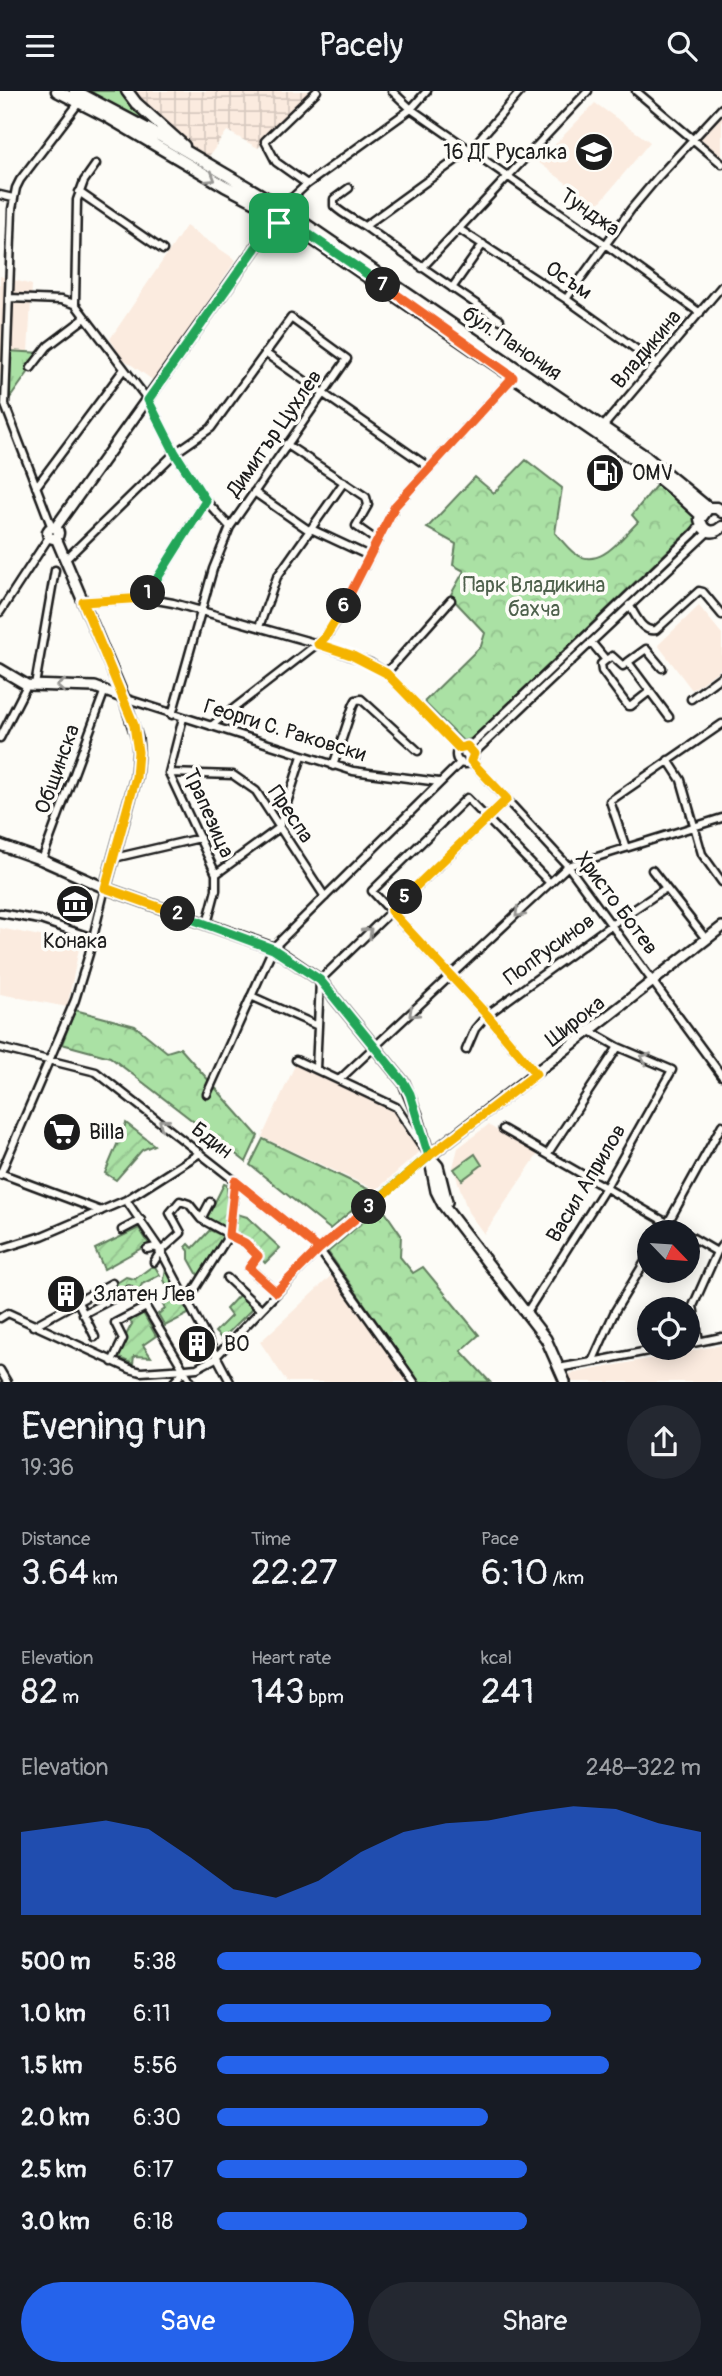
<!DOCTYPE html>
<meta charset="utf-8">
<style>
:root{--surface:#171b24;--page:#242831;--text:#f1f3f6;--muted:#9ea1a6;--accent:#2563eb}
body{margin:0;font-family:Pangolin,sans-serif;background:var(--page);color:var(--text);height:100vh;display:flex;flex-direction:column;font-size:26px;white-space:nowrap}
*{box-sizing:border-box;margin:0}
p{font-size:23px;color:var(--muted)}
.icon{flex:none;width:38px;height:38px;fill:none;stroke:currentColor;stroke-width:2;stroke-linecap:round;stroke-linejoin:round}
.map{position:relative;height:1291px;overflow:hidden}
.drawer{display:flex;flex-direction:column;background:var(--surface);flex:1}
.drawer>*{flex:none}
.needle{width:46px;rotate:115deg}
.buttons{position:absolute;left:637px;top:1129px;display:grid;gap:14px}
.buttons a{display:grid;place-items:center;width:63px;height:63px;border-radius:50%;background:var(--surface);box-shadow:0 4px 18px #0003;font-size:35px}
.pin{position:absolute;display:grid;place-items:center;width:60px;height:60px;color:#fff;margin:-30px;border-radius:14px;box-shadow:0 4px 10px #0006}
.km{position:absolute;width:35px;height:35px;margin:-18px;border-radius:50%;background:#222;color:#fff;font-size:19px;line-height:35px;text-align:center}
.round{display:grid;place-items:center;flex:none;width:74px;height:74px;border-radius:37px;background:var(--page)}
.overview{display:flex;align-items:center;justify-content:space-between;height:119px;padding:0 21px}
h1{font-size:38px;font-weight:600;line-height:52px}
.figures{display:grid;grid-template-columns:repeat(3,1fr);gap:10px;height:119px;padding:7px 21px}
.figures div{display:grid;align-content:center}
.figures b{font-size:35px;font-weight:600}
.figures small{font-size:19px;font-weight:400}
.figures p{font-size:19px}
.chart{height:196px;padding:14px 21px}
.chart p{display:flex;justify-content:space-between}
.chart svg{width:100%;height:126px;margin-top:7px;fill:var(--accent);opacity:.7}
.primary-button{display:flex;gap:14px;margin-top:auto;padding:14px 21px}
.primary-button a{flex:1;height:80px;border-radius:42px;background:var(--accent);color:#fff;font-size:28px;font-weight:600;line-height:80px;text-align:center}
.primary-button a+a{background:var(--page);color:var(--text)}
ul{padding:0 21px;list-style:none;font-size:23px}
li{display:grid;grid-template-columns:112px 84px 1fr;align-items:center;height:52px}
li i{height:18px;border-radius:9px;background:var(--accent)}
header{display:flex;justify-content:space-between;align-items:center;height:91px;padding:0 21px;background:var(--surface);font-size:32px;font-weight:600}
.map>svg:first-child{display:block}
.built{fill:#fbebdf}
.industrial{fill:url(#industrial-grid)}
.grass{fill:url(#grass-tufts);stroke:#637e60;stroke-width:2}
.forest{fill:url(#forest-crowns);stroke:#637e60;stroke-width:2}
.garden{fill:url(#garden-furrows);stroke:#637e60;stroke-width:2}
.pitch{fill:#aae1a4;stroke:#637e60;stroke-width:2}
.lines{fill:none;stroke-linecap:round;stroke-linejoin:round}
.street-casing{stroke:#1c1c1c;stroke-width:11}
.secondary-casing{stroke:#1c1c1c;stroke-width:14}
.primary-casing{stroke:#1c1c1c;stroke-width:15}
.street{stroke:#fdfcf7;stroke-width:6}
.secondary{stroke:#fdfcf7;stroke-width:9}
.primary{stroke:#fdfcf7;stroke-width:10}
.oneway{stroke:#989794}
.split-1-casing{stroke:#fff;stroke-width:14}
.split-2-casing{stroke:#fff;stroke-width:14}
.split-3-casing{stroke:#fff;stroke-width:14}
.split-4-casing{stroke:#fff;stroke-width:14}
.split-5-casing{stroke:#fff;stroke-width:14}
.split-6-casing{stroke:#fff;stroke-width:14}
.split-7-casing{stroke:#fff;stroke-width:14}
.split-8-casing{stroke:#fff;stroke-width:14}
.split-1{stroke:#22a559;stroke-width:9}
.split-2{stroke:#f5b400;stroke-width:9}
.split-3{stroke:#22a559;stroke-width:9}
.split-4{stroke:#f0652b;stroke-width:9}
.split-5{stroke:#f5b400;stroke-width:9}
.split-6{stroke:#f5b400;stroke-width:9}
.split-7{stroke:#f0652b;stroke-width:9}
.split-8{stroke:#22a559;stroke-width:9}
.labels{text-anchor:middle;stroke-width:7;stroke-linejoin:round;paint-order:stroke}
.poi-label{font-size:21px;fill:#1c1c1c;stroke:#fdfcf7;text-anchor:start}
.street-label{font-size:21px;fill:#1c1c1c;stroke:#fdfcf7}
.park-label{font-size:21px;fill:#4e614c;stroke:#fdfcf7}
</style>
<header><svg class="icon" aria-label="menu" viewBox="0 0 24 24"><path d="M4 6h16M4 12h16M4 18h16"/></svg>Pacely<svg class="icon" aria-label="search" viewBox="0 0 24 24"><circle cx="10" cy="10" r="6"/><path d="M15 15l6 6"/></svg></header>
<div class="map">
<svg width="722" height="1291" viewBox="0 0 722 1291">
<defs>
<pattern id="industrial-grid" width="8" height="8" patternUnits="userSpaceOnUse" patternTransform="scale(1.75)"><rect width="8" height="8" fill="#fbebdf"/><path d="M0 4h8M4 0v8" fill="none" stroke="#d7c9bf"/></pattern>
<pattern id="grass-tufts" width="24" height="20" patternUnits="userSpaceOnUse" patternTransform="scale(1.75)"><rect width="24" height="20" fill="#aae1a4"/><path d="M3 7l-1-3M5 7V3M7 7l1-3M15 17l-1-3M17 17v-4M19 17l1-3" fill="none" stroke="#92c08d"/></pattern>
<pattern id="forest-crowns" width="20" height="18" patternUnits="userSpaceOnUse" patternTransform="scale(1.75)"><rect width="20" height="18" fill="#aae1a4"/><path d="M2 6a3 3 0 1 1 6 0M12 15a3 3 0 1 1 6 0" fill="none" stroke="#92c08d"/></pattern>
<pattern id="garden-furrows" width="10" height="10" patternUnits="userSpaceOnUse" patternTransform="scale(1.75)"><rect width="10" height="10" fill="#aae1a4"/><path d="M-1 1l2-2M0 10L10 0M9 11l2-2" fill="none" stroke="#92c08d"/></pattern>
</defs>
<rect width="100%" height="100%" fill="#fdfcf7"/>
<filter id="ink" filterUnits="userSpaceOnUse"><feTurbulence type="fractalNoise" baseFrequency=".0143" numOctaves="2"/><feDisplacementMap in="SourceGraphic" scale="14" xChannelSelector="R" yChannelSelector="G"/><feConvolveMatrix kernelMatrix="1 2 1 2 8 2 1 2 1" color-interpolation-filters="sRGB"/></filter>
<g filter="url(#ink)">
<!-- built -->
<path class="built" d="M595,12L650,51L597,115L538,71Z
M722,23V67L700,47Z
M186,135L236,169L154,290L122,267L110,248Z
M0,185L32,194L28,261L7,260L5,285L0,283Z
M699,515L722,543V577L692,599L658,554Z
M0,837L80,853L67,916L0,903Z
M297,970L395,1014L423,1058L376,1099L262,1046Z
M488,1034L538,1063L484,1143L468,1121L453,1076L458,1057Z
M333,1183L410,1291H287L260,1251Z
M722,1254V1291H571L569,1283Z"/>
<!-- industrial -->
<path class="industrial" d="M127,0H317L258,57L227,40L205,71Z"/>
<!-- grass -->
<path class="grass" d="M87,0H127L195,65L84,4Z
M7,260L42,262L5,314Z"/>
<!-- forest -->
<path class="forest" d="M526,369L562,397L555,442C561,448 567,457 574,462C600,480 621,447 638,431L632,424L658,392L698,426V431L471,648L463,650L424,611L481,555L485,542L450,505L464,480L453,474L456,453L427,437L475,386L494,402Z
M75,919L135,935L167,961L180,957L258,1045L246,1071L110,966L62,953Z
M263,1048L374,1101L330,1138L250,1074Z
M381,1115L401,1144L400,1166L413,1182L423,1176L479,1244L461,1260L490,1291H419L328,1161Z
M154,1174L160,1184L142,1193L138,1202L127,1195L102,1209L100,1203L126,1186L135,1188Z"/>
<!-- garden -->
<path class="garden" d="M126,1032L154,1054L142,1059L116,1089L105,1082Z
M224,1093L227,1094L228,1139L206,1129Z
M237,1123L247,1126L280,1157L265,1172L248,1153L232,1141Z
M139,1137L149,1153L104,1178L95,1158Z
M210,1139L225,1146L199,1186L189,1168V1160L186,1156L189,1153L193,1157Z
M166,1177L190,1222L165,1235L158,1223L165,1218L161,1210L172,1204L164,1189Z
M240,1203L254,1216L222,1248L215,1241L231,1225L226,1218Z
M143,1222L156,1245L143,1254L151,1266L134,1265L133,1273L117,1266C123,1254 125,1244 132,1233L130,1230Z"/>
<!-- pitch -->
<path class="pitch" d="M475,1063L482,1074L462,1089L454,1078Z"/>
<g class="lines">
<defs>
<path id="street" d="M392,0L411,18L605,153L700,222
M636,0L722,73
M307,93L276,71L265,50L317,0
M349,97L334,108V115C344,125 358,130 370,139C413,170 456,200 500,229
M79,101L163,159
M0,104L13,107
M283,110L293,106L307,93L411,18L427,0
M365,135L471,58L521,0
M459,138L566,208L657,273
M422,177L588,0
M452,197L483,153
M9,207L61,209L75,213L148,309L175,362L206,410L230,436
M566,208L632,117L658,86L722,17
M75,213L77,109L84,90L96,73
M265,262L430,377
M31,277L48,255L85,227
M601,338L722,195
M286,353L366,406L368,414L356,435L376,449
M36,396L124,278
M254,401L310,440
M52,437L5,314L12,118L16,97L20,89L81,9
M311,438L369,465
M66,468L175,362L211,337L291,227L347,268L230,436L213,478L172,624
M145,507L206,410
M83,511L145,507L173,512L318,553L370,572L386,582L459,657
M629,514C636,524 642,542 656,539L699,500L703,501L722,524
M0,521L49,446
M259,536L277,486L344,391
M591,551L606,569L612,565L623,575L628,571L669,626
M606,569L601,573L602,580L628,615H631L650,600
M628,571L646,558L662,577
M386,582L451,509
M35,594L55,479
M124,607L353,680L439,691
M691,608L722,585
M183,627L169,682L216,783V799L207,833
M211,635L326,546L340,524L395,415L513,286
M0,647L27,594
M456 664a9 9 0 1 1 18 0a9 9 0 1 1-18 0Z
M469,656L694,442L701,433
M474,662L709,440
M668,669L681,689L702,763L722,791
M471,670L568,775L722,985
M333,675L353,615L356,609L361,608L418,660
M169,682L233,684L256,700L325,806
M626,757L610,710L722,633
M114,767L200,747
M42,769L105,599
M652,779L706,848
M216,783L279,737L302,665
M0,822L40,829L93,847
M251,905L318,935L320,889L507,708
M0,957L96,981L235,1090L319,1158L414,1291
M466,959L475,938L487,924L611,834L666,797
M296,969L396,1016L423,1056
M316,978L318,935
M536,983L487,924L372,800L467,707L550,792
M339,989L568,775L722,727
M207,1003L273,857L461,671
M503,1038L683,1141
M548,1062L618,956
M0,1082L101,1120
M0,1084L75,909L89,863L105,797
M126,1109L161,1160L230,1291
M210,1111L201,1128L245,1152L258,1165L249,1177L276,1201
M122,1139L141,1129
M663,1141L722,1034
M688,1144L717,1161
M0,1158L42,1145L126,1109L200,1062
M147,1158L155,1156L161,1160L181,1142L170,1122L180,1110L189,1113L201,1128
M154,1171L161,1160
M227,1187L260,1218
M78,1211L95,1246
M187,1211L229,1144L235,1090
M527,1221L606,1096L672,979L618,956L590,940
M83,1223L129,1199
M0,1227L8,1222L130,1278L141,1281L186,1278
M33,1235L112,1192
M699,1250L693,1215L717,1161L722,1154
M688,1253L722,1246
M112,1271L123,1248L115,1232L146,1216L191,1291
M592,1271L668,1256
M558,1277L592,1271L615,1220L649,1164
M0,1279L7,1291
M174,1291L186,1278L197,1277L214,1268L319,1158L429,1065"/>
<path id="secondary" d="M47.5 442a5.5 5.5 0 1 1 11 0a5.5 5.5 0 1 1-11 0Z
M55,437L268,139L272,126
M56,447L124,607L137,647L138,661L136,686L105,797
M0,578L27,594L95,596L124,607
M0,754L42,769L105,797L273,857L320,889L404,992L417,1024L429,1065L436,1100L443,1114L546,1248L565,1291
M429,1065L722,836
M430,1066L438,1075L447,1111"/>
<path id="primary" d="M57,0L106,25L225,95L271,119
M75,0L160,45L266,107L276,111
M127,0L136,12L184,55
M270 121a11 11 0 1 1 22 0a11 11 0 1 1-22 0Z
M292,122L302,131L646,366L708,417
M286,130L641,373L676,401L701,424
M722,421L717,417H708L700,428C702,441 713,444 722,436"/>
</defs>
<!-- street casing -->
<use href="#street" class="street-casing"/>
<!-- secondary casing -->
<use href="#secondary" class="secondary-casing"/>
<!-- primary casing -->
<use href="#primary" class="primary-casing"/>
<!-- street -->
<use href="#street" class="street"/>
<!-- secondary -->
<use href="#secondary" class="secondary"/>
<!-- primary -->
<use href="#primary" class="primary"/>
</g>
<!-- one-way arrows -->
<defs><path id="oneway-chevron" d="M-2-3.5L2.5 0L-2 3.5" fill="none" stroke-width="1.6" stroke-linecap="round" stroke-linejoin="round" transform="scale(1.75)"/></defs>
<g class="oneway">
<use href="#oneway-chevron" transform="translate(211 87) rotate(32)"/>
<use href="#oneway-chevron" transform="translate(61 595) rotate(-178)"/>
<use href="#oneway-chevron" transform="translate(519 822) rotate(136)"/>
<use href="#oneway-chevron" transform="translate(368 841) rotate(-44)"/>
<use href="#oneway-chevron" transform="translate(413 922) rotate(137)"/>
<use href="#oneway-chevron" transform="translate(645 967) rotate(-157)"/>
<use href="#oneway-chevron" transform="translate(163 1032) rotate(-141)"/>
</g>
</g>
<g class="lines" filter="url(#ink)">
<defs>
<path id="split-1" d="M148,502L206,410L175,362L148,309L266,142L279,132"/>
<path id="split-2" d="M148,502L145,507L83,511L134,634L138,661L136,686L105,797L178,823"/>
<path id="split-3" d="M178,823L273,858L320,889L404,992L410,1003L429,1065L369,1116"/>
<path id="split-4" d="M369,1116L319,1158L276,1201L249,1177L258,1165L245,1152L229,1144L235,1090L319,1158L373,1113"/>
<path id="split-5" d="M373,1113L429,1065L536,983L487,924L391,820L405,806"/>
<path id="split-6" d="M344,515L326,545L318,553L351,564L386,582L459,657L467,655L474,663L471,670L507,708L405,806"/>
<path id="split-7" d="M344,515L395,415L513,286L383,194"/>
<path id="split-8" d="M279,132L286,130L298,136L383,194"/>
</defs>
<!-- split-1 casing -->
<use href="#split-1" class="split-1-casing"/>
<!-- split-2 casing -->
<use href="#split-2" class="split-2-casing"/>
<!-- split-3 casing -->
<use href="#split-3" class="split-3-casing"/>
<!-- split-4 casing -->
<use href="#split-4" class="split-4-casing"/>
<!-- split-5 casing -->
<use href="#split-5" class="split-5-casing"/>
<!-- split-6 casing -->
<use href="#split-6" class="split-6-casing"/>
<!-- split-7 casing -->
<use href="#split-7" class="split-7-casing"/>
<!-- split-8 casing -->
<use href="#split-8" class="split-8-casing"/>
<!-- split-1 -->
<use href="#split-1" class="split-1"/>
<!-- split-2 -->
<use href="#split-2" class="split-2"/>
<!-- split-3 -->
<use href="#split-3" class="split-3"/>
<!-- split-4 -->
<use href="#split-4" class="split-4"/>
<!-- split-5 -->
<use href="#split-5" class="split-5"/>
<!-- split-6 -->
<use href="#split-6" class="split-6"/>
<!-- split-7 -->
<use href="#split-7" class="split-7"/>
<!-- split-8 -->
<use href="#split-8" class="split-8"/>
</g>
<!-- icons -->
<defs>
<symbol id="school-disc" viewBox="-11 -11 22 22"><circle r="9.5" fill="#1c1c1c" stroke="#fdfcf7"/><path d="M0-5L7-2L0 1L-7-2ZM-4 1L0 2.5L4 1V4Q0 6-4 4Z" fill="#fff"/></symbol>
<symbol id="fuel-disc" viewBox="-11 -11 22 22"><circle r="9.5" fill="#1c1c1c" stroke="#fdfcf7"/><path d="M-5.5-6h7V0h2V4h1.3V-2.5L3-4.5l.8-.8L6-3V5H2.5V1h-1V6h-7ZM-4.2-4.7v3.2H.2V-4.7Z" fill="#fff"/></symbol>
<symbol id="museum-disc" viewBox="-11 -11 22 22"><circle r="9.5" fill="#1c1c1c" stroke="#fdfcf7"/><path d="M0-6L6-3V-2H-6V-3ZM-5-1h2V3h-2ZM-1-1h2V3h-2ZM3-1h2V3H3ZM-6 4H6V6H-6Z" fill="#fff"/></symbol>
<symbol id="supermarket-disc" viewBox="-11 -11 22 22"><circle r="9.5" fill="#1c1c1c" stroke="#fdfcf7"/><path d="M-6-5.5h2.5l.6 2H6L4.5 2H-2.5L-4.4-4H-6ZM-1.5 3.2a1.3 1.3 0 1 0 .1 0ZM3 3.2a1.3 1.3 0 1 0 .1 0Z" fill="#fff"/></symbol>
<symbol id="building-disc" viewBox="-11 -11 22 22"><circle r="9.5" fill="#1c1c1c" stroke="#fdfcf7"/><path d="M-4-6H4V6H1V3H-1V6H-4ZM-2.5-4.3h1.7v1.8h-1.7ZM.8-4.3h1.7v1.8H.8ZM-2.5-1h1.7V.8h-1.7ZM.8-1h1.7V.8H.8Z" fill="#fff"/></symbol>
</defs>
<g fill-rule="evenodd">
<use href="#school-disc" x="572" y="39" width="44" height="44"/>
<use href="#fuel-disc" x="583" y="360" width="44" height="44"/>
<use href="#museum-disc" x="53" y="791" width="44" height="44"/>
<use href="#supermarket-disc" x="40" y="1019" width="44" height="44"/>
<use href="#building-disc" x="44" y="1181" width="44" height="44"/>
<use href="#building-disc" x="175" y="1231" width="44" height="44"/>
</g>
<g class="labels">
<!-- poi labels -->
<g class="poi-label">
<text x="567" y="68" text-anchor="end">16 ДГ Русалка</text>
<text x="632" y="389">OMV</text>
<text x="75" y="857" text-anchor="middle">Конака</text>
<text x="89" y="1048">Billa</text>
<text x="93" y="1210">Златен Лев</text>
<text x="224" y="1260">ВО</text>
</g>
<!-- street labels -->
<g class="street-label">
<text transform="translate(590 121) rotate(35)" y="7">Тунджа</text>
<text transform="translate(569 189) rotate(34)" y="7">Осъм</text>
<text transform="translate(512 252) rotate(34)" y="7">бул. Панония</text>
<text transform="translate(646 258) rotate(-50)" y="7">Владикина</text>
<text transform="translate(274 342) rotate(-55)" y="7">Димитър Цухлев</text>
<text transform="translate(285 639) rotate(17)" y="7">Георги С. Раковски</text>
<text transform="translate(57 678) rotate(-70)" y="7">Общинска</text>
<text transform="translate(209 722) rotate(66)" y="7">Трапезица</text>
<text transform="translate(291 723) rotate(56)" y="7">Преспа</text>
<text transform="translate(617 812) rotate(53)" y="7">Христо Ботев</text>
<text transform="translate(549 858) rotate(-36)" y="7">ПопРусинов</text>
<text transform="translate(575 930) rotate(-38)" y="7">Широка</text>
<text transform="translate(212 1049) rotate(38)" y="7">Бдин</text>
<text transform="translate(586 1092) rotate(-59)" y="7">Васил Априлов</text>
</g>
<!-- park labels -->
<g class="park-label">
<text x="534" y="501">Парк Владикина<tspan x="534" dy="24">бахча</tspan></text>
</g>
</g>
</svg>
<div class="buttons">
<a><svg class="needle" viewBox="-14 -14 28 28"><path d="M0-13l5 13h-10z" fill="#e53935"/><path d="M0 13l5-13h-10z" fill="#9ea1a6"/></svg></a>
<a><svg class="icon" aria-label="locate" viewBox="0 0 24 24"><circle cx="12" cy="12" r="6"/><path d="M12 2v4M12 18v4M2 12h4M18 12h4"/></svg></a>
</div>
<div class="pin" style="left:279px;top:132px;background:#1e9e55"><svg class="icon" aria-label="arrive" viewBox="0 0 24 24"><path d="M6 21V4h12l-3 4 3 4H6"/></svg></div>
<b class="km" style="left:148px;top:502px">1</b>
<b class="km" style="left:178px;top:823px">2</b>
<b class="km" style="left:369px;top:1116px">3</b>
<b class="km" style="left:405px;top:806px">5</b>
<b class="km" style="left:344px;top:515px">6</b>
<b class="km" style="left:383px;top:194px">7</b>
</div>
<section class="drawer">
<div class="overview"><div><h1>Evening run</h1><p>19:36</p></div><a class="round"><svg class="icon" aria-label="share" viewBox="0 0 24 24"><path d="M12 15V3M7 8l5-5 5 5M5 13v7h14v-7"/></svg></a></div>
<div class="figures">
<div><p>Distance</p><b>3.64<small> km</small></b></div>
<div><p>Time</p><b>22:27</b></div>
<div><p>Pace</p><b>6:10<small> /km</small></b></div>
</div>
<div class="figures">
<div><p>Elevation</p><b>82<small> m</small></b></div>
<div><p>Heart rate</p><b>143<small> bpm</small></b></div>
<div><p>kcal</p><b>241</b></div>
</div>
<div class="chart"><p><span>Elevation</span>248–322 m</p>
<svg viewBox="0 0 160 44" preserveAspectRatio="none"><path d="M0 44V15L10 13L20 11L30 14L40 24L50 35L60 38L70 32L80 22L90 15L100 12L110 11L120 8L130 6L140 7L150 12L160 15V44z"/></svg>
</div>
<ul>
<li><b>500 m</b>5:38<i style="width:100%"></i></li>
<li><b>1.0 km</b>6:11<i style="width:69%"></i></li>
<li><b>1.5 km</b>5:56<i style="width:81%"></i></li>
<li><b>2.0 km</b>6:30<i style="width:56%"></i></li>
<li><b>2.5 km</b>6:17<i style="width:64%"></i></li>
<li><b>3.0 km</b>6:18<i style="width:64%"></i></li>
</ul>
<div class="primary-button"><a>Save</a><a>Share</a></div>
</section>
